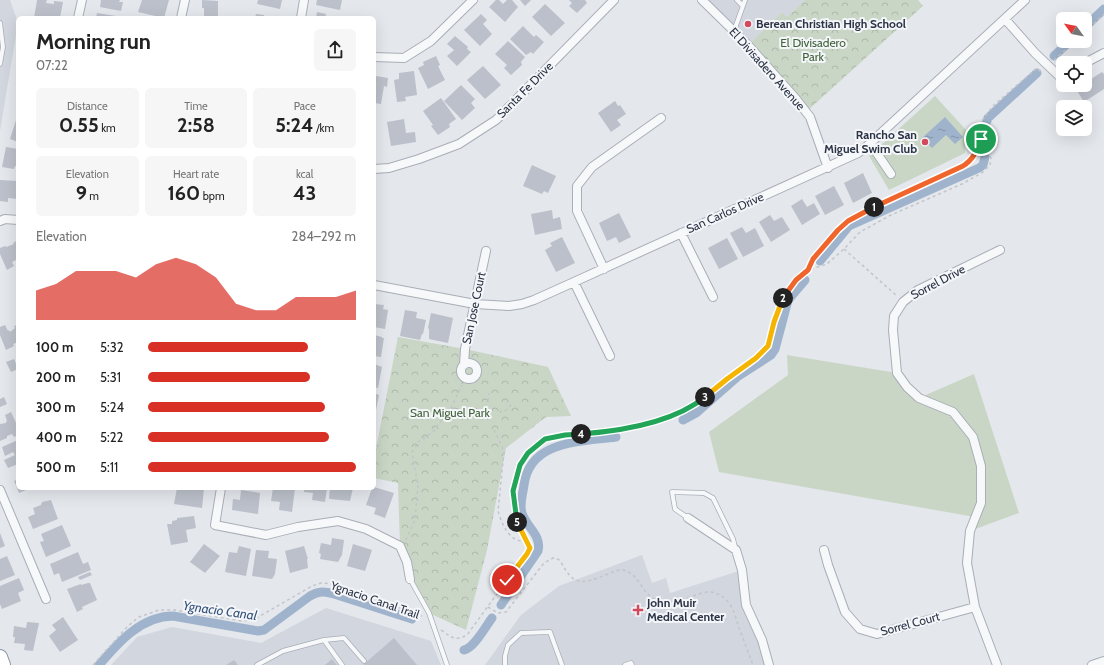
<!DOCTYPE html>
<meta charset="utf-8">
<style>
:root{--surface:#fff;--page:#f6f6f6;--text:#222;--muted:#767676;--accent:#d93025}
body{margin:0;font-family:Cabin,sans-serif;background:var(--page);color:var(--text);height:100vh;display:flex;flex-direction:column;font-size:15px;white-space:nowrap}
*{box-sizing:border-box;margin:0}
p{font-size:13px;color:var(--muted)}
.icon{flex:none;width:22px;height:22px;fill:none;stroke:currentColor;stroke-width:2;stroke-linecap:round;stroke-linejoin:round}
.map{position:relative;flex:1;overflow:hidden}
.details{position:absolute;left:16px;top:16px;width:360px;height:474px;display:flex;flex-direction:column;background:var(--surface);border-radius:6px;box-shadow:0 4px 16px #0002}
.details>*{flex:none}
.needle{width:26px;rotate:303deg}
.controls{position:absolute;left:1056px;top:12px;display:grid;gap:8px}
.controls a{display:grid;place-items:center;width:36px;height:36px;border-radius:6px;background:var(--surface);box-shadow:0 4px 16px #0002;font-size:20px}
.pin{position:absolute;display:grid;place-items:center;width:34px;height:34px;color:#fff;margin:-17px;border:2px solid #fff;border-radius:50%;box-shadow:0 1px 4px #0007}
.km{position:absolute;width:20px;height:20px;margin:-10px;border-radius:50%;background:#222;color:#fff;font-size:11px;line-height:20px;text-align:center}
.round{display:grid;place-items:center;flex:none;width:42px;height:42px;border-radius:6px;background:var(--page)}
.summary{display:flex;align-items:center;justify-content:space-between;height:68px;padding:0 20px}
h1{font-size:22px;font-weight:700;line-height:30px}
.figures{display:grid;grid-template-columns:repeat(3,1fr);gap:6px;height:68px;padding:4px 20px}
.figures div{display:grid;align-content:center;border-radius:6px;background:var(--page);text-align:center}
.figures b{font-size:20px;font-weight:700}
.figures small{font-size:11px;font-weight:400}
.figures p{font-size:11px}
.chart{height:112px;padding:8px 20px}
.chart p{display:flex;justify-content:space-between}
.chart svg{width:100%;height:72px;margin-top:4px;fill:var(--accent);opacity:.7}
ul{padding:0 20px;list-style:none;font-size:13px}
li{display:grid;grid-template-columns:64px 48px 1fr;align-items:center;height:30px}
li i{height:10px;border-radius:5px;background:var(--accent)}
.map>svg:first-child{display:block}
.built{fill:#d2d6de}
.grass{fill:#c9d6c5}
.park{fill:url(#park-crowns)}
.water{fill:url(#water-ripples)}
.lines{fill:none;stroke-linecap:round;stroke-linejoin:round}
.canal{stroke:#9fb4cc;stroke-width:9}
.building{fill:#bbc0ca}
.service-casing{stroke:#a9aeb7;stroke-width:5.5}
.minor-casing{stroke:#a9aeb7;stroke-width:10}
.trunk-casing{stroke:#8b94a3;stroke-width:16}
.path{stroke:#c2c5cb;stroke-width:1.5;stroke-dasharray:3 3;stroke-linecap:butt}
.service{stroke:#f7f8fa;stroke-width:4}
.minor{stroke:#f7f8fa;stroke-width:8}
.trunk{stroke:#fff;stroke-width:14}
.split-1-casing{stroke:#fff;stroke-width:8}
.split-2-casing{stroke:#fff;stroke-width:8}
.split-3-casing{stroke:#fff;stroke-width:8}
.split-4-casing{stroke:#fff;stroke-width:8}
.split-5-casing{stroke:#fff;stroke-width:8}
.split-6-casing{stroke:#fff;stroke-width:8}
.split-1{stroke:#f0652b;stroke-width:5}
.split-2{stroke:#f0652b;stroke-width:5}
.split-3{stroke:#f5b400;stroke-width:5}
.split-4{stroke:#22a559;stroke-width:5}
.split-5{stroke:#22a559;stroke-width:5}
.split-6{stroke:#f5b400;stroke-width:5}
.poi-dot{fill:#d1495b;stroke:#f4f6f9;stroke-width:1.5}
.labels{text-anchor:middle;stroke-width:4;stroke-linejoin:round;paint-order:stroke}
.poi-label{font-size:12px;font-weight:bold;fill:#2b3445;stroke:#f4f6f9;text-anchor:start}
.park-label{font-size:12px;fill:#3f6138;stroke:#f4f6f9}
.street-label{font-size:12px;fill:#2b3445;stroke:#f4f6f9}
.water-label{font-size:13px;font-style:italic;fill:#34527a;stroke:#f4f6f9}
</style>
<div class="map">
<svg width="1104" height="665" viewBox="0 0 1104 665">
<defs>
<pattern id="park-crowns" width="20" height="18" patternUnits="userSpaceOnUse"><rect width="20" height="18" fill="#c9d6c5"/><path d="M2 6a3 3 0 1 1 6 0M12 15a3 3 0 1 1 6 0" fill="none" stroke="#adb8ab"/></pattern>
<pattern id="water-ripples" width="26" height="14" patternUnits="userSpaceOnUse"><rect width="26" height="14" fill="#9fb4cc"/><path d="M2 4q2-2 4 0t4 0M15 11q2-2 4 0t4 0" fill="none" stroke="#8293a7"/></pattern>
</defs>
<rect width="100%" height="100%" fill="#e4e7ec"/>
<!-- built -->
<path class="built" d="M0,0H10L18,23L0,131Z
M702,0H805L787,18L782,12L748,45Z
M642,555L652,583L666,578L670,593L742,570L746,605L769,665H485L521,615L559,586Z
M326,608L431,641L441,665H111L137,637L172,627L261,643Z"/>
<!-- grass -->
<path class="grass" d="M935,96L967,131L965,153L889,190L869,156Z
M787,355L897,373L919,398L974,374L1019,513L970,531L975,517L719,472L709,432L788,375Z"/>
<!-- park -->
<path class="park" d="M805,0H918L923,6L806,112L748,45L782,12L787,17Z
M398,337L465,349L548,367L571,416L546,417L506,448L487,550L466,630L429,613L419,595L400,546L398,483L374,478V459Z"/>
<!-- water -->
<path class="water" d="M945,117L963,137L955,144L946,135L932,148L922,138Z"/>
<g class="lines">
<!-- canal -->
<path class="canal" d="M1085,27L1104,9
M1054,56L1070,41
M985,135V126L988,118L1037,73
M820,261L849,226L979,168L983,165L985,157
M683,420L696,413L737,377L771,355L775,349L788,300L805,280
M501,605L538,551C542,535 526,527 522,513C519,504 523,494 524,485C530,440 580,442 616,437
M464,650C474,648 486,626 492,618
M99,665C118,643 141,616 173,616L258,631L264,630L310,596C319,591 324,591 334,594L412,619"/>
</g>
<!-- building -->
<path class="building" d="M37,0H47L46,3L54,4V1L63,2L60,18H34Z
M101,0H120L119,2H123L121,11L100,7Z
M142,0H169L164,18L138,12Z
M202,0L218,1V16H221V18H200V16H204V8H202Z
M258,0H282L280,9L257,4Z
M317,0H342L340,10L316,5Z
M496,0H499L503,4L507,0H512L518,7L505,22L489,7Z
M520,0H531L525,6Z
M569,0H585L587,3L577,13L569,6L572,3Z
M545,4L565,23L551,36L532,17Z
M317,12L326,14L325,18H316Z
M97,13L116,16V18H96Z
M256,14L264,15V18H255Z
M481,14L487,20L483,24L492,34L480,46L464,30Z
M523,26L534,37L536,35L544,42L533,54L531,52L526,55L510,39Z
M455,36L468,47L467,49L471,52L457,66L447,56L454,50L447,44Z
M508,41L525,57L521,62L522,65L511,75L504,68L507,65L495,54Z
M436,56L440,65L438,66L445,80L428,89L418,68L424,65L423,62Z
M483,66L501,85L485,99L467,80Z
M414,71L417,95L405,97L406,101L397,102L394,80L399,79V73Z
M1102,72L1104,74V89L1084,102L1074,86L1085,85V83Z
M376,76L388,78L387,87L384,86L381,104L374,103V80H376Z
M461,85L475,99L471,103L475,108L462,120L444,101Z
M441,98L456,119L449,124L450,127L438,135L431,126L433,125L423,111Z
M615,101L618,106L620,105L626,114L617,120L621,125L611,132L598,113Z
M17,117L18,118V142L10,139Z
M404,119L406,133L415,132L416,142L391,146L387,122Z
M374,128H376V149H374Z
M6,147L18,149V167L15,166L14,169L2,167Z
M532,165L556,176L548,193L544,191L542,194L523,186Z
M863,173L872,193L853,203L844,183Z
M0,180L18,181V199L8,198V202L0,201Z
M834,186L844,205L825,215L815,196Z
M802,199L807,207L814,203L820,214L802,225L791,206Z
M552,210L553,219L560,217L562,229L535,235L531,214Z
M619,213L631,237L619,243L616,237L607,241L599,223Z
M770,215L774,221L782,217L790,230L771,242L759,222Z
M742,227L746,233L755,228L764,246L743,257L730,233Z
M562,237L575,263L556,272L545,250L552,246L550,243Z
M727,238L738,259L719,269L708,248Z
M18,240V259L12,262L14,266L7,270L0,254V248L5,246L6,247L14,244L13,243Z
M374,304L384,305L383,309L388,310L385,329L374,327Z
M405,310L417,312L416,318L426,320L423,334H422L420,340L400,336Z
M431,313L453,318L448,343L429,339V329L428,328Z
M5,325L8,331L9,330L10,332L15,328L14,326L18,325V342L13,344L14,346L6,350L0,335V327Z
M374,335L382,337V338H384L381,357L374,356Z
M14,359L18,369L11,372L6,362Z
M374,364L382,367L378,388L374,387Z
M374,393L379,395L375,415H374Z
M4,397L7,404L0,407V399Z
M11,412L17,425H18V435L14,437L12,434L7,436V438L0,441V424L6,423V422L7,421L5,415Z
M18,440V464L8,468L4,460L15,455L13,452L5,456L2,447Z
M18,479V488H31L19,493L14,481Z
M374,487L394,493L385,518L374,514L376,508L366,505L371,491Z
M177,488H204L202,508L174,504Z
M273,488H295L292,512L279,510L280,502L271,501Z
M304,488H327L325,502L312,500L313,493L304,492Z
M330,488H353L350,501L330,499L329,498Z
M241,490L260,493L258,514L232,510L233,499L240,500Z
M51,500L58,519L33,529L28,517L35,514L33,508L41,505L42,502Z
M194,516L196,528L186,530L188,542L171,545L167,524H172V521L177,520V518Z
M62,525L71,546L46,557L40,542L44,541L41,534Z
M0,533L5,546L0,548Z
M332,538L344,540L342,555L338,562L320,559L321,554L319,553L321,543L331,545Z
M204,544L220,556L205,573L190,562Z
M353,544L372,550L365,571L347,566Z
M239,546L251,549L246,576L225,572L229,552L237,553Z
M304,546L308,559H307L308,568L290,573L285,551Z
M256,550L269,551L268,558L277,559L275,574L272,579L252,576Z
M78,552L83,564L88,562L91,570L62,582L59,573L54,575L50,564Z
M7,556L15,575L0,581V559Z
M90,572L92,575L80,580L78,577Z
M19,578L24,590L18,593L21,601L2,609L0,604V586Z
M88,583H90L97,600L82,607L83,609L77,612L67,589L81,584V585Z
M63,617L78,640L60,652L49,636L56,630L52,625Z
M27,622L39,623L33,651L24,650L25,644L14,643L15,637H13L14,626L26,628Z
M394,638L417,665H363Z
M332,659L337,665H325Z
M234,660L238,665H226Z"/>
<g class="lines">
<defs>
<path id="service" d="M737,0L743,6
M0,23L3,47L0,64
M734,31L745,0
M688,518L675,509L672,492L704,493L713,498L733,539L735,547
M410,579L429,613L447,665
M324,640L344,638L364,661
M257,665L283,651L324,640L342,665
M505,665V656L508,645L521,633L550,632L562,665
M625,665L631,663L632,665"/>
<path id="minor" d="M702,0L748,45L796,99L810,117L828,168
M78,18L82,0
M181,18L185,0
M301,18L304,0
M1005,19L1035,53L1059,76L1063,74
M374,57L404,58L431,41L473,0
M1085,63L1104,53
M870,143L891,174
M374,169L389,168L419,159L459,144L496,120L614,0
M0,221L5,219L18,220
M681,233L713,297
M604,269L577,211V186L592,167L661,118
M574,282L610,356
M374,285L475,304L509,306L522,304L534,300L574,282L858,153L865,148L1025,0
M461 371a8 8 0 1 1 16 0a8 8 0 1 1-16 0Z
M464,365L465,349L486,251
M221,488L215,525L266,535L298,527L338,521L366,529L400,546L407,562L410,579
M0,490L46,599
M688,518L736,550L742,570L746,605L762,640L769,665
M824,550L828,565L845,612L860,629L877,634L975,607
M997,665L975,607L967,563L970,531L981,503V466L973,437L953,412L919,398L907,387L897,373L893,330L894,316L903,302L918,290L1000,250
M1092,665L1104,661"/>
<path id="trunk" d="M0,657L3,665"/>
</defs>
<!-- service casing -->
<use href="#service" class="service-casing"/>
<!-- minor casing -->
<use href="#minor" class="minor-casing"/>
<!-- trunk casing -->
<use href="#trunk" class="trunk-casing"/>
<!-- path -->
<path class="path" d="M1085,32L1104,14
M1054,60L1075,41
M844,249L897,296
M808,269C813,256 837,229 849,221C853,218 858,216 863,213L963,166C974,159 977,150 981,139
M488,401L489,393
M451,408L464,410
M499,412L505,411L512,404
M494,430L504,451L498,511C501,521 506,534 515,539C519,541 524,542 528,543
M406,540L415,520L418,486L412,452L418,442L433,432L451,408L462,385
M488,607L498,613L506,612L544,563L553,558L560,560C574,588 582,584 608,574C613,572 618,569 623,570C642,574 640,597 661,601C675,604 688,597 702,593C712,590 722,594 729,603C733,608 736,618 738,625C743,638 748,652 753,665
M441,630C452,637 454,642 467,635L529,550V545L517,523L513,491L520,465L528,453L545,439L565,435L609,432L636,426L676,415L696,405L727,379L755,358L768,346L774,322L783,298L796,280L803,274L808,270L827,264L844,249L860,232L891,215L962,184L983,172L990,165L991,158L980,137V124L986,115L994,105L1037,68L1041,72L1043,71
M93,665L128,626L139,617L159,610H174L242,621L255,619L312,586L321,583L333,584L422,616"/>
<!-- service -->
<use href="#service" class="service"/>
<!-- minor -->
<use href="#minor" class="minor"/>
<!-- trunk -->
<use href="#trunk" class="trunk"/>
</g>
<g class="lines">
<defs>
<path id="split-1" d="M874,207L963,166C974,159 977,150 981,139"/>
<path id="split-2" d="M783,298L796,280L808,270L813,259L838,230L848,221L874,207"/>
<path id="split-3" d="M705,397L727,379L756,358L768,346L774,322L783,298"/>
<path id="split-4" d="M581,434C621,431 673,423 705,397"/>
<path id="split-5" d="M517,522L513,491L520,465L528,453L545,439L565,435L581,434"/>
<path id="split-6" d="M507,580L527,554L530,548L517,522"/>
</defs>
<!-- split-1 casing -->
<use href="#split-1" class="split-1-casing"/>
<!-- split-2 casing -->
<use href="#split-2" class="split-2-casing"/>
<!-- split-3 casing -->
<use href="#split-3" class="split-3-casing"/>
<!-- split-4 casing -->
<use href="#split-4" class="split-4-casing"/>
<!-- split-5 casing -->
<use href="#split-5" class="split-5-casing"/>
<!-- split-6 casing -->
<use href="#split-6" class="split-6-casing"/>
<!-- split-1 -->
<use href="#split-1" class="split-1"/>
<!-- split-2 -->
<use href="#split-2" class="split-2"/>
<!-- split-3 -->
<use href="#split-3" class="split-3"/>
<!-- split-4 -->
<use href="#split-4" class="split-4"/>
<!-- split-5 -->
<use href="#split-5" class="split-5"/>
<!-- split-6 -->
<use href="#split-6" class="split-6"/>
</g>
<!-- markers -->
<g class="poi-dot">
<circle cx="748" cy="24" r="4"/>
<circle cx="925" cy="142" r="4"/>
<path d="M636 604h4v4h4v4h-4v4h-4v-4h-4v-4h4z"/>
</g>
<g class="labels">
<!-- poi labels -->
<g class="poi-label">
<text x="756" y="28">Berean Christian High School</text>
<text x="917" y="139" text-anchor="end">Rancho San<tspan x="917" dy="14">Miguel Swim Club</tspan></text>
<text x="647" y="607">John Muir<tspan x="647" dy="14">Medical Center</tspan></text>
</g>
<!-- park labels -->
<g class="park-label">
<text x="813" y="47">El Divisadero<tspan x="813" dy="14">Park</tspan></text>
<text x="450" y="417">San Miguel Park</text>
</g>
<!-- street labels -->
<g class="street-label">
<text transform="translate(767 69) rotate(48)" y="4">El Divisadero Avenue</text>
<text transform="translate(525 90) rotate(-45)" y="4">Santa Fe Drive</text>
<text transform="translate(725 213) rotate(-24)" y="4">San Carlos Drive</text>
<text transform="translate(938 282) rotate(-28)" y="4">Sorrel Drive</text>
<text transform="translate(474 308) rotate(-78)" y="4">San Jose Court</text>
<text transform="translate(375 600) rotate(19)" y="4">Ygnacio Canal Trail</text>
<text transform="translate(910 624) rotate(-15)" y="4">Sorrel Court</text>
</g>
<!-- water labels -->
<g class="water-label">
<text transform="translate(220 610) rotate(8)" y="5">Ygnacio Canal</text>
</g>
</g>
</svg>
<div class="controls">
<a><svg class="needle" viewBox="-14 -14 28 28"><path d="M0-13l5 13h-10z" fill="#e53935"/><path d="M0 13l5-13h-10z" fill="#767676"/></svg></a>
<a><svg class="icon" aria-label="locate" viewBox="0 0 24 24"><circle cx="12" cy="12" r="6"/><path d="M12 2v4M12 18v4M2 12h4M18 12h4"/></svg></a>
<a><svg class="icon" aria-label="layers" viewBox="0 0 24 24"><path d="M12 4l9 5-9 5-9-5zM3 14l9 5 9-5"/></svg></a>
</div>
<div class="pin" style="left:981px;top:139px;background:#1e9e55"><svg class="icon" aria-label="arrive" viewBox="0 0 24 24"><path d="M6 21V4h12l-3 4 3 4H6"/></svg></div>
<div class="pin" style="left:507px;top:580px;background:#d93025"><svg class="icon" aria-label="check" viewBox="0 0 24 24"><path d="M5 12l5 5 9-10"/></svg></div>
<b class="km" style="left:874px;top:207px">1</b>
<b class="km" style="left:783px;top:298px">2</b>
<b class="km" style="left:705px;top:397px">3</b>
<b class="km" style="left:581px;top:434px">4</b>
<b class="km" style="left:517px;top:522px">5</b>
<section class="details">
<div class="summary"><div><h1>Morning run</h1><p>07:22</p></div><a class="round"><svg class="icon" aria-label="share" viewBox="0 0 24 24"><path d="M12 15V3M7 8l5-5 5 5M5 13v7h14v-7"/></svg></a></div>
<div class="figures">
<div><p>Distance</p><b>0.55<small> km</small></b></div>
<div><p>Time</p><b>2:58</b></div>
<div><p>Pace</p><b>5:24<small> /km</small></b></div>
</div>
<div class="figures">
<div><p>Elevation</p><b>9<small> m</small></b></div>
<div><p>Heart rate</p><b>160<small> bpm</small></b></div>
<div><p>kcal</p><b>43</b></div>
</div>
<div class="chart"><p><span>Elevation</span>284–292 m</p>
<svg viewBox="0 0 160 44" preserveAspectRatio="none"><path d="M0 44V26L10 22L20 14L30 14L40 14L50 18L60 10L70 6L80 10L90 18L100 34L110 38L120 38L130 30L140 30L150 30L160 26V44z"/></svg>
</div>
<ul>
<li><b>100 m</b>5:32<i style="width:77%"></i></li>
<li><b>200 m</b>5:31<i style="width:78%"></i></li>
<li><b>300 m</b>5:24<i style="width:85%"></i></li>
<li><b>400 m</b>5:22<i style="width:87%"></i></li>
<li><b>500 m</b>5:11<i style="width:100%"></i></li>
</ul>
</section>
</div>
